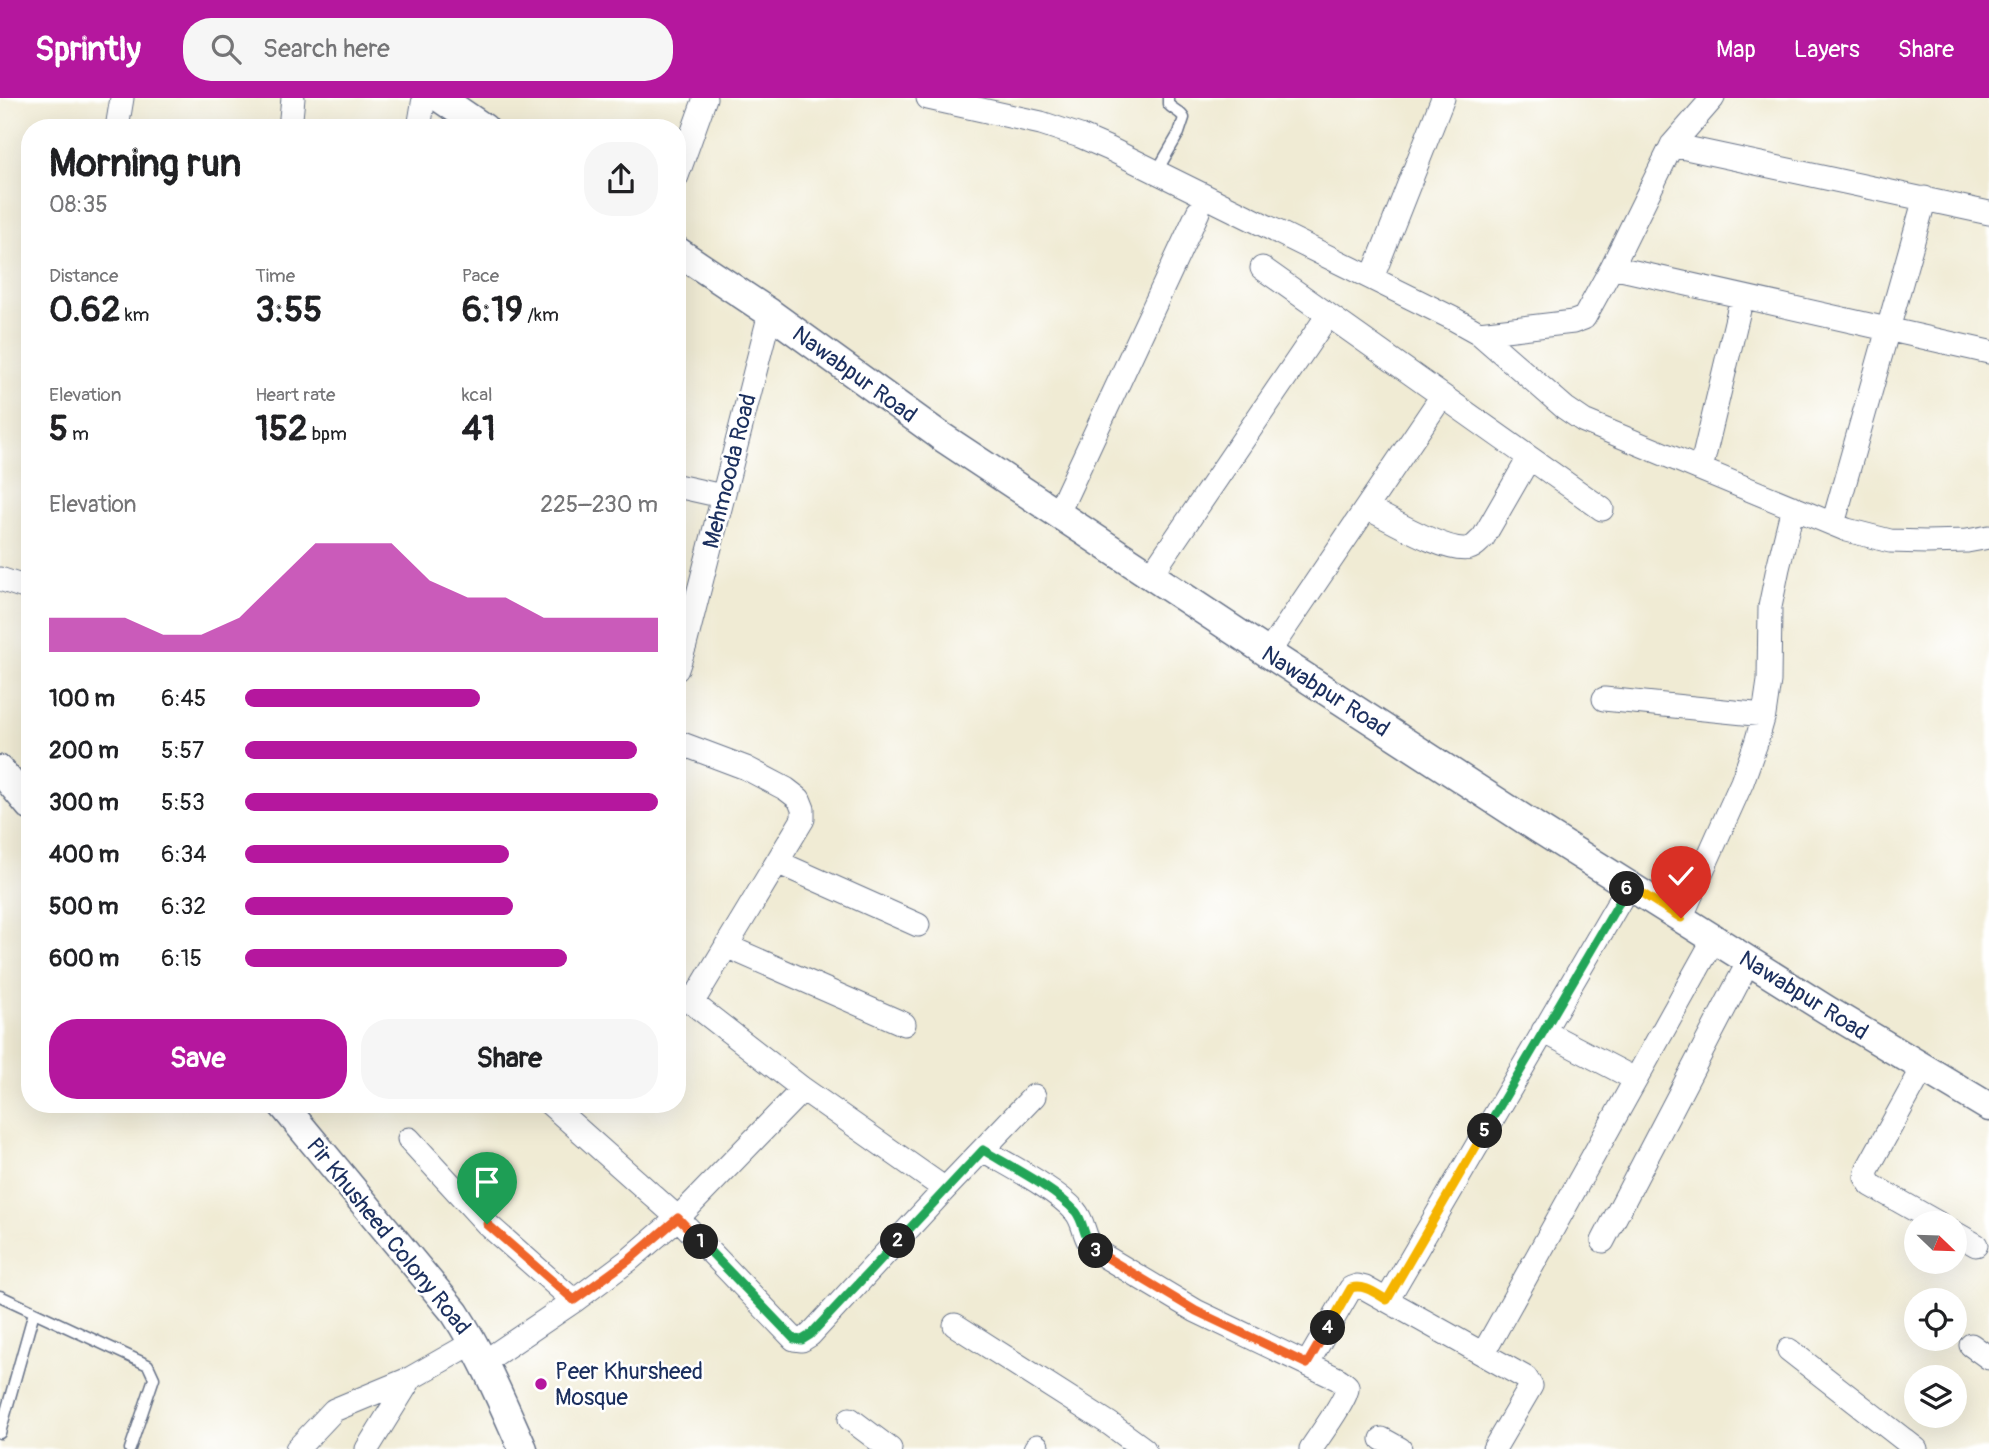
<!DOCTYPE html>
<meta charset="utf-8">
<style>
:root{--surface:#fff;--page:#f6f6f6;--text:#202124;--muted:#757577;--accent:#b5179e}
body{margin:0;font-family:Pangolin,sans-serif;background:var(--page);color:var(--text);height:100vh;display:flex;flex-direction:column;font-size:26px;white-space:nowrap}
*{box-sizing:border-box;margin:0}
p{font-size:23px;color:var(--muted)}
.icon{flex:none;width:38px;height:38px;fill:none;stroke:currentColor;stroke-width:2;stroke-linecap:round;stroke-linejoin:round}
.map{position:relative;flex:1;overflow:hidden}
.side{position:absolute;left:21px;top:21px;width:665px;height:994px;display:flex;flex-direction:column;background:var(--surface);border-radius:28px;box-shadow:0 7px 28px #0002}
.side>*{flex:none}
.needle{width:46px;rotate:113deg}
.controls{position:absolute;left:1904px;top:1113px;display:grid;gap:14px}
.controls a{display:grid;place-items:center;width:63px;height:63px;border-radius:50%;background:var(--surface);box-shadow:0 7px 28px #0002;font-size:35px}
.pin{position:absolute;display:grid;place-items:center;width:60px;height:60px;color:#fff;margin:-72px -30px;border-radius:50% 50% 50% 0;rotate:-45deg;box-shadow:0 0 7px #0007}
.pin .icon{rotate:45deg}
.km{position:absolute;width:35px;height:35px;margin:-18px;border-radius:50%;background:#222;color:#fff;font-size:19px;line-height:35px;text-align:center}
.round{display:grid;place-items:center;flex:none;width:74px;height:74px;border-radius:28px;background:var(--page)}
.overview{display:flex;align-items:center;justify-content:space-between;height:119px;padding:0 28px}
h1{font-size:38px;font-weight:700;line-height:52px}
.stats{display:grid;grid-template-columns:repeat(3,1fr);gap:10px;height:119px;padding:7px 28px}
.stats div{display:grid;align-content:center}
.stats b{font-size:35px;font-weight:700}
.stats small{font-size:19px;font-weight:400}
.stats p{font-size:19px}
.chart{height:196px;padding:14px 28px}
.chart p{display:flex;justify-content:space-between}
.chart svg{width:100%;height:126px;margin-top:7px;fill:var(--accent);opacity:.7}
.primary-button{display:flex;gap:14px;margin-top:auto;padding:14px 28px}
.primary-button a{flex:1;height:80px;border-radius:28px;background:var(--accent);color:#fff;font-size:28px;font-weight:700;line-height:80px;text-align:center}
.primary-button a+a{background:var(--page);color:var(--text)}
ul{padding:0 28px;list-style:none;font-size:23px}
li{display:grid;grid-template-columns:112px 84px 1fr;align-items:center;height:52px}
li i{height:18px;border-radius:9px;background:var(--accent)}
header{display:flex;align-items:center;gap:42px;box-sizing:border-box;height:98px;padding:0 35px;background:var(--accent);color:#fff}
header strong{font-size:33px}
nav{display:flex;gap:38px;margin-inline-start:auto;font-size:24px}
.search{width:490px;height:63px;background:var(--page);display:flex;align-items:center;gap:18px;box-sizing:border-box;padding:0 24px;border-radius:28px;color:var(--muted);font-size:26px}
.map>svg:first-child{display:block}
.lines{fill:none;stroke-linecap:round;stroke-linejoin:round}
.service-casing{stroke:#667187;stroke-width:13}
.minor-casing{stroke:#667187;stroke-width:25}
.tertiary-casing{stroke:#667187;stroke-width:31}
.service{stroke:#fff;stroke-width:10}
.minor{stroke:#fff;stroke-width:23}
.tertiary{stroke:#fff;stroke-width:28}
.split-1-casing{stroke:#fff;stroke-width:14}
.split-2-casing{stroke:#fff;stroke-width:14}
.split-3-casing{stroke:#fff;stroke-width:14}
.split-4-casing{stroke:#fff;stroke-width:14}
.split-5-casing{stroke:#fff;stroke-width:14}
.split-6-casing{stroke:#fff;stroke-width:14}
.split-7-casing{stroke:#fff;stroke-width:14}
.split-1{stroke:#f0652b;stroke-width:9}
.split-2{stroke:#22a559;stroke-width:9}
.split-3{stroke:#22a559;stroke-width:9}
.split-4{stroke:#f0652b;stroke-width:9}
.split-5{stroke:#f5b400;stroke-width:9}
.split-6{stroke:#22a559;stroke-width:9}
.split-7{stroke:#f5b400;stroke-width:9}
.poi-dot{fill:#b5179e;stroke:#fff;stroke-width:2.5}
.labels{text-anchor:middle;stroke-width:5;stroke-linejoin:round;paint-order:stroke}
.street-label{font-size:23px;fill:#1b2f5e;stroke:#fff}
.poi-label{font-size:23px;fill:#1b2f5e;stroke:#fff;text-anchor:start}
</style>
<header>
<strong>Sprintly</strong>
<div class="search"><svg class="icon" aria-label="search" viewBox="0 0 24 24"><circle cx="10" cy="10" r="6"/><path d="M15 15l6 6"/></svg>Search here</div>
<nav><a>Map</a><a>Layers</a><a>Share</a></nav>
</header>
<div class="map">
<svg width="1989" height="1351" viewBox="0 0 1989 1351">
<rect width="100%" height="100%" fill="#fff"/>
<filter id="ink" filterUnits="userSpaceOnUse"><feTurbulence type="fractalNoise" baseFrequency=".0143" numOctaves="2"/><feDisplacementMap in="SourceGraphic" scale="14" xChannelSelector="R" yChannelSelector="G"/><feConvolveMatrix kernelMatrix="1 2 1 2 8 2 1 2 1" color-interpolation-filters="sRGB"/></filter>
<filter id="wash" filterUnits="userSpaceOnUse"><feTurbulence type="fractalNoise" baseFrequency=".00686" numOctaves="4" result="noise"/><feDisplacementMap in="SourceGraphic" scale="28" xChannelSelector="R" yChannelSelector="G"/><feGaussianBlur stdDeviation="1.57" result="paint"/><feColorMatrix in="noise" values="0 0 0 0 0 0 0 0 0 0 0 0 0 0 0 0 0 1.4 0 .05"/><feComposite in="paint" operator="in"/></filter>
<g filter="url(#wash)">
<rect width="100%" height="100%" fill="#f0ebd4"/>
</g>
<g filter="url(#ink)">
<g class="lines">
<defs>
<path id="service" d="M1163,77L1161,66L1179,35L1184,20C1180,13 1173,12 1168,6V0
M0,1198L148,1267L154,1280L130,1351
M0,1335L34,1214"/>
<path id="minor" d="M928,0L1041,25L1080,38L1110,51L1452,220L1479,235L1565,310L1584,323L1847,432L1890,443L1926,444L1967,443L1989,439
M117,30L122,0
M290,30L293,0
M419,30L424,0
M1672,47L1989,115
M677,78L705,0
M1612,169L1989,254
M1262,170L1602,411
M1372,180L1443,0
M1479,235L1573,224L1584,220L1612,169L1672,47L1713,0
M1701,371L1742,199
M677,388L722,398
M1367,410C1388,420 1449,457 1470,450C1475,449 1479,443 1483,440L1529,360
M1058,415L1198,114
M1833,426L1925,100
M1151,477L1328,217
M0,481L30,491
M1268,555L1442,298
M677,571L685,547L770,215
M1604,601L1764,617
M677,644L746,670L786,691L799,701L803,711V721L692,905
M777,764L918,827
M1681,820L1742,684L1756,645L1764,617L1769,583L1770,509L1778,470L1793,409
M726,848L904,926
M677,893L803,991L945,1091
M1543,933L1635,981
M1923,970L1868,1070L1866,1079L1871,1087L1938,1125
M550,1006L678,1120L794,1241L802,1242L810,1237L945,1091L1034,998
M409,1041L487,1126L574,1203
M983,1052C1008,1067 1056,1091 1075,1113C1087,1127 1081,1141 1099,1155L1196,1213L1338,1281C1341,1283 1346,1286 1347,1288C1350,1297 1317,1341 1311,1351
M1955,1135L1976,1147
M1603,1143L1749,863
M1387,1202L1629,787
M955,1227L1110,1326L1144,1351
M1971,1247L1989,1260
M1789,1252L1916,1351
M1483,1256L1714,841
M484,1264L574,1203L629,1162L678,1120L803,991
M1307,1266L1351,1190L1357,1188L1365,1190L1526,1280L1531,1288L1494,1351
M850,1321L890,1351
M1382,1341L1400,1351
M297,1351L334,1312L411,1280
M367,1351L411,1280L474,1244
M1035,1351L1037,1348"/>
<path id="tertiary" d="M440,0L484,30
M677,153L770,215L939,337L1268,555L1539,731L1827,912L1989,1009
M0,672L30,708
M282,1006L455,1215C483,1258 502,1304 523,1351"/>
</defs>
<!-- service casing -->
<use href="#service" class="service-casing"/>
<!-- minor casing -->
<use href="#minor" class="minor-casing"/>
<!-- tertiary casing -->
<use href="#tertiary" class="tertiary-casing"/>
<!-- service -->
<use href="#service" class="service"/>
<!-- minor -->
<use href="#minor" class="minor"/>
<!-- tertiary -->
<use href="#tertiary" class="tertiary"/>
</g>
</g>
<g class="lines" filter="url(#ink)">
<defs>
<path id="split-1" d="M487,1126L574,1202L629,1162L678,1120L701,1144"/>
<path id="split-2" d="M701,1144L794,1241L802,1242L810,1237L898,1143"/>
<path id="split-3" d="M898,1143L983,1052C1008,1067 1057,1092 1076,1114C1085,1126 1083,1142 1096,1153"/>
<path id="split-4" d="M1096,1153L1196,1213L1307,1266L1328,1230"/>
<path id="split-5" d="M1328,1230L1351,1190C1364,1186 1375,1195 1387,1202L1485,1033"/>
<path id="split-6" d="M1485,1033L1627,791"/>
<path id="split-7" d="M1627,791L1629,787L1681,820"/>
</defs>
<!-- split-1 casing -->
<use href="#split-1" class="split-1-casing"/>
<!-- split-2 casing -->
<use href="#split-2" class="split-2-casing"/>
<!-- split-3 casing -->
<use href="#split-3" class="split-3-casing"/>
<!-- split-4 casing -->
<use href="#split-4" class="split-4-casing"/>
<!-- split-5 casing -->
<use href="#split-5" class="split-5-casing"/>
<!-- split-6 casing -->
<use href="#split-6" class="split-6-casing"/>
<!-- split-7 casing -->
<use href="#split-7" class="split-7-casing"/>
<!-- split-1 -->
<use href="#split-1" class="split-1"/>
<!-- split-2 -->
<use href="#split-2" class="split-2"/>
<!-- split-3 -->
<use href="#split-3" class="split-3"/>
<!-- split-4 -->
<use href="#split-4" class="split-4"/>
<!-- split-5 -->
<use href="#split-5" class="split-5"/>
<!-- split-6 -->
<use href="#split-6" class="split-6"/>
<!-- split-7 -->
<use href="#split-7" class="split-7"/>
</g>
<!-- markers -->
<circle class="poi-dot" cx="541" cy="1286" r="7"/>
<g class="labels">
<!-- street labels -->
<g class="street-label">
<text transform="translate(855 276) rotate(36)" y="8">Nawabpur Road</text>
<text transform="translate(729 373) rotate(-76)" y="8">Mehmooda Road</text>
<text transform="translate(1326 593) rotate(33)" y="8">Nawabpur Road</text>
<text transform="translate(1804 897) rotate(32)" y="8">Nawabpur Road</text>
<text transform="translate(389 1138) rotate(51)" y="8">Pir Khusheed Colony Road</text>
</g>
<!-- poi labels -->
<g class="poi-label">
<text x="555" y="1281">Peer Khursheed<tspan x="555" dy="26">Mosque</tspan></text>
</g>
</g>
</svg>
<div class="controls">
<a><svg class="needle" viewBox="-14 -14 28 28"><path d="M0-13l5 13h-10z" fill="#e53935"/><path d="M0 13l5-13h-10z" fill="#757577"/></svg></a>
<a><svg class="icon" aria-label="locate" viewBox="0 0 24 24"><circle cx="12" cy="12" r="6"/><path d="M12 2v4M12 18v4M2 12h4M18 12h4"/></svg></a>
<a><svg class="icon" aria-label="layers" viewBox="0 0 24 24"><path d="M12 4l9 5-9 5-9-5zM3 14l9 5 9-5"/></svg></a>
</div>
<div class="pin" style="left:487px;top:1126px;background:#1e9e55"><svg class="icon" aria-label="arrive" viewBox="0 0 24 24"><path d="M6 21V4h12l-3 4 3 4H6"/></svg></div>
<div class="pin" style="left:1681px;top:820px;background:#d93025"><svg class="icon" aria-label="check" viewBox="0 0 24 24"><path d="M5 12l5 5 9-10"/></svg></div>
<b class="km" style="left:701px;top:1144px">1</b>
<b class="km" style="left:898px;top:1143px">2</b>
<b class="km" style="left:1096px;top:1153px">3</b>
<b class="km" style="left:1328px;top:1230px">4</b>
<b class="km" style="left:1485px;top:1033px">5</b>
<b class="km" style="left:1627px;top:791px">6</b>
<section class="side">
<div class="overview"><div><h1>Morning run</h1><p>08:35</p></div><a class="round"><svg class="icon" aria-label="share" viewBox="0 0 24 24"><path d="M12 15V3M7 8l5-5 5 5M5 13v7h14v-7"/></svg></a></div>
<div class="stats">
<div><p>Distance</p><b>0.62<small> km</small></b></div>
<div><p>Time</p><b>3:55</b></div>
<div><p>Pace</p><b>6:19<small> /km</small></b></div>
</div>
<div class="stats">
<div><p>Elevation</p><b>5<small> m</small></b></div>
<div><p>Heart rate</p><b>152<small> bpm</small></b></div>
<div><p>kcal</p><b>41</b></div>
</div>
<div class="chart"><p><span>Elevation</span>225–230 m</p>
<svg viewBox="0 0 160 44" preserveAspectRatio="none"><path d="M0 44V32L10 32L20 32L30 38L40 38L50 32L60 19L70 6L80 6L90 6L100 19L110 25L120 25L130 32L140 32L150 32L160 32V44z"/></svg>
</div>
<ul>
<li><b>100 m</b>6:45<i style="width:57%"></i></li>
<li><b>200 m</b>5:57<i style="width:95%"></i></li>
<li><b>300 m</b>5:53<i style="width:100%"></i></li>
<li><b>400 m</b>6:34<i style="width:64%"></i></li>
<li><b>500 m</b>6:32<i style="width:65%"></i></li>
<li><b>600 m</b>6:15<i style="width:78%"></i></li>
</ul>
<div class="primary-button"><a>Save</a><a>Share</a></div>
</section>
</div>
